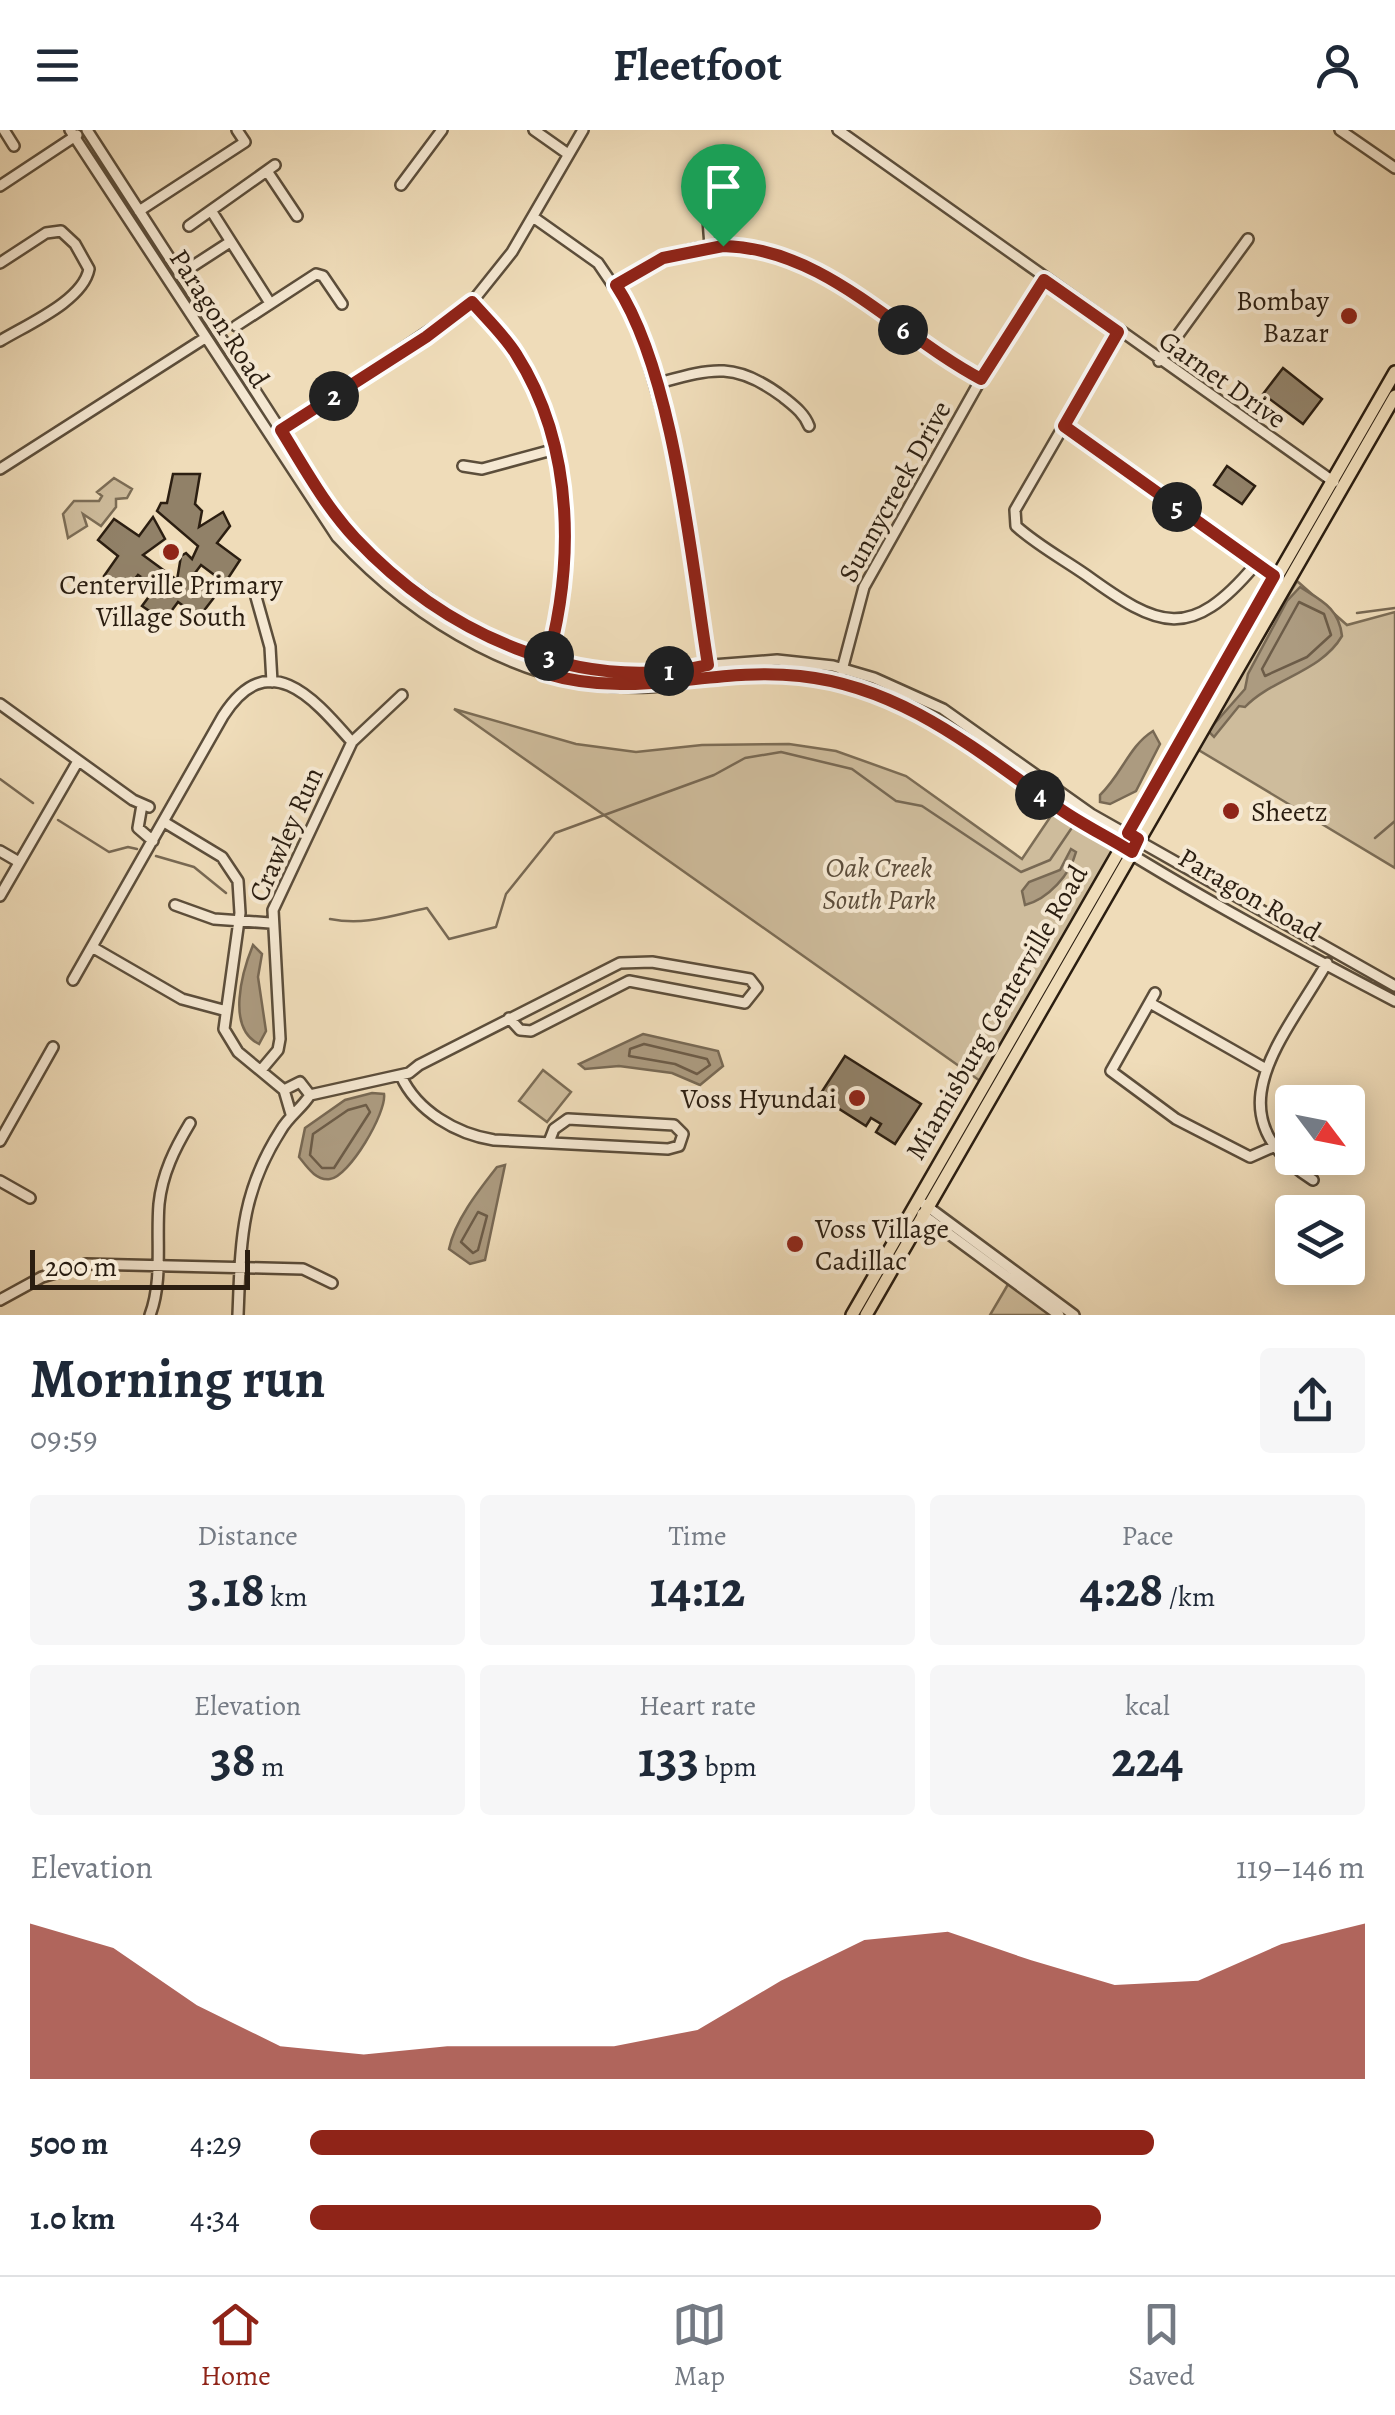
<!DOCTYPE html>
<meta charset="utf-8">
<style>
:root{--surface:#fff;--page:#f6f6f7;--text:#1f2937;--muted:#747a83;--line:#e0e1e3;--accent:#8f2418}
body{margin:0;font-family:Alegreya,serif;background:var(--page);color:var(--text);height:100vh;display:flex;flex-direction:column;font-size:38px;white-space:nowrap}
*{box-sizing:border-box;margin:0}
p{font-size:32px;color:var(--muted)}
.icon{flex:none;width:55px;height:55px;fill:none;stroke:currentColor;stroke-width:2;stroke-linecap:round;stroke-linejoin:round}
.map{position:relative;height:1185px;overflow:hidden}
.sheet{display:flex;flex-direction:column;background:var(--surface);flex:1}
.sheet>*{flex:none}
.needle{width:65px;rotate:122deg}
.controls{position:absolute;left:1275px;top:955px;display:grid;gap:20px}
.controls a{display:grid;place-items:center;width:90px;height:90px;border-radius:10px;background:var(--surface);box-shadow:0 5px 25px #0003;font-size:50px}
.scale{position:absolute;left:30px;bottom:25px;width:220px;box-sizing:border-box;padding-left:10px;border:5px solid #2b1e11;border-top:0;font-size:28px;line-height:35px;white-space:nowrap;color:#2b1e11;-webkit-text-stroke:8px #f5e8d2;paint-order:stroke}
.pin{position:absolute;display:grid;place-items:center;width:85px;height:85px;color:#fff;margin:-102px -42px;border-radius:50% 50% 50% 0;rotate:-45deg;box-shadow:0 0 10px #0007}
.pin .icon{rotate:45deg}
.km{position:absolute;width:50px;height:50px;margin:-25px;border-radius:50%;background:#222;color:#fff;font-size:28px;line-height:50px;text-align:center}
.round{display:grid;place-items:center;flex:none;width:105px;height:105px;border-radius:10px;background:var(--page)}
.head{display:flex;align-items:center;justify-content:space-between;height:170px;padding:0 30px}
h1{font-size:55px;font-weight:700;line-height:75px}
.figures{display:grid;grid-template-columns:repeat(3,1fr);gap:15px;height:170px;padding:10px 30px}
.figures div{display:grid;align-content:center;border-radius:10px;background:var(--page);text-align:center}
.figures b{font-size:50px;font-weight:700}
.figures small{font-size:28px;font-weight:400}
.figures p{font-size:28px}
.chart{height:280px;padding:20px 30px}
.chart p{display:flex;justify-content:space-between}
.chart svg{width:100%;height:180px;margin-top:10px;fill:var(--accent);opacity:.7}
ul{padding:0 30px;list-style:none;font-size:32px}
li{display:grid;grid-template-columns:160px 120px 1fr;align-items:center;height:75px}
li i{height:25px;border-radius:12px;background:var(--accent)}
header{display:flex;justify-content:space-between;align-items:center;height:130px;padding:0 30px;background:var(--surface);font-size:45px;font-weight:700}
.dock{display:flex;justify-content:space-around;align-items:center;height:140px;border-top:2px solid var(--line);background:var(--surface);font-size:28px;color:var(--muted)}
.dock a{display:grid;justify-items:center;gap:5px}
.dock .current{color:var(--accent)}
.map>svg:first-child{display:block}
.green{fill:#cebc9c;stroke:#7c6d56;stroke-width:2.5}
.water{fill:#ac9b80;stroke:#786954;stroke-width:2.5}
.lines{fill:none;stroke-linecap:round;stroke-linejoin:round}
.shore{stroke:#6c5c48;stroke-width:2.5}
.stream{stroke:#786954;stroke-width:2.5}
.building{fill:#918168;stroke:#2b1e11;stroke-width:2.5}
.minor-casing{stroke:#5c4e3b;stroke-width:14}
.major-casing{stroke:#2b1e11;stroke-width:16}
.minor{stroke:#f5e8d2;stroke-width:9}
.major{stroke:#efdcb9;stroke-width:11}
.route-casing{stroke:#fff;stroke-width:20}
.route{stroke:#8f2418;stroke-width:12}
.poi-dot{fill:#8f2418;stroke:#f5e8d2;stroke-width:4}
.labels{text-anchor:middle;stroke-width:8;stroke-linejoin:round;paint-order:stroke}
.poi-label{font-size:28px;fill:#2b1e11;stroke:#f5e8d2;text-anchor:end}
.street-label{font-size:28px;fill:#2b1e11;stroke:#f5e8d2}
.park-label{font-size:28px;font-style:italic;fill:#5c4d3b;stroke:#f5e8d2}
</style>
<header><svg class="icon" aria-label="menu" viewBox="0 0 24 24"><path d="M4 6h16M4 12h16M4 18h16"/></svg>Fleetfoot<svg class="icon" aria-label="person" viewBox="0 0 24 24"><circle cx="12" cy="8" r="4"/><path d="M4 21q1-7 8-7t8 7"/></svg></header>
<div class="map">
<svg width="1395" height="1185" viewBox="0 0 1395 1185">
<rect width="100%" height="100%" fill="#efdcb9"/>
<filter id="stains"><feTurbulence type="fractalNoise" baseFrequency=".002" numOctaves="4"/><feColorMatrix values="0 0 0 0 .2 0 0 0 0 .09 0 0 0 0 .02 0 0 0 .5 -.17"/></filter>
<radialGradient id="worn" r=".72"><stop offset=".6" stop-color="#630" stop-opacity="0"/><stop offset="1" stop-color="#630" stop-opacity=".3"/></radialGradient>
<!-- green -->
<path class="green" d="M114,348L132,359L127,368L116,369V377L101,396L83,384L87,396L68,408L63,384L74,371H99L102,366L97,362Z
M1297,451L1347,495L1395,482V738L1197,619Z
M454,579L576,614L636,622L702,615L789,614L836,621L906,646L1022,729L1057,677L1121,715L983,953Z
M543,940L571,962L547,992L519,971Z
M1010,1151L1052,1185H990Z"/>
<!-- water -->
<path class="water" d="M1300,457C1322,471 1339,478 1342,506C1321,542 1273,548 1245,577L1239,576L1214,607L1208,601L1245,559L1248,544L1287,471Z
M1153,601L1160,614L1136,661L1110,674L1100,672V665C1122,644 1129,616 1153,601Z
M1071,719L1076,722C1070,745 1048,769 1025,775L1022,761L1029,752L1060,740Z
M253,815L262,824L258,847L266,901L259,914C226,898 242,842 253,815Z
M643,904L718,921L723,936L700,955L672,943L619,936L585,939L579,934Z
M372,963L384,964C387,982 349,1047 330,1049C316,1051 307,1037 299,1027L305,998L345,970Z
M505,1035L485,1130L470,1134L449,1119C455,1090 479,1060 497,1037Z"/>
<g class="lines">
<!-- shore -->
<path class="shore" d="M1299,472L1324,484L1331,505L1307,527L1265,546L1262,539Z
M644,914L707,929L710,935L697,944L675,934L629,926L630,919Z
M366,975L370,982L334,1038H322L310,1025L313,1004L348,980Z
M478,1082L487,1086L478,1120L473,1123L461,1112Z"/>
<!-- stream -->
<path class="stream" d="M1357,483L1395,478
M0,649L33,673
M58,690L109,722L128,717L137,719
M1375,708L1395,691
M156,726L194,737L226,763
M330,789C366,796 393,785 427,778L449,809L496,797L506,764L555,703L714,645L745,628L781,622L852,639L896,671L922,676L1021,742L1050,730L1071,699"/>
</g>
<!-- building -->
<path class="building" d="M1283,238L1322,269L1303,294L1263,264Z
M1227,336L1255,356L1242,374L1214,355Z
M173,344H200L195,374L202,381L199,397L223,382L230,396L217,413L240,430L225,453L201,435L192,447L216,465L199,487L178,472L164,491L142,476L156,457L138,445L124,462L104,446L118,426L98,410L114,389L139,406L153,387L165,409L143,425L177,450L181,426L186,423L192,429L198,416L157,381L161,373H167Z
M845,926L921,974L895,1014L876,1002L881,994L871,988L866,996L819,966Z"/>
<g class="lines">
<defs>
<path id="minor" d="M4,0L14,16
M70,0L337,407C416,492 530,562 649,557C680,555 709,547 739,544C790,541 841,550 888,568C954,594 1007,645 1066,683C1171,752 1284,813 1395,871
M87,0L336,386L392,442L454,487L496,511L536,526L608,543L777,530L833,536L874,548L943,579L1091,684L1395,856
M534,0L568,24
M838,0L1334,352
M1340,0L1395,38
M267,41L297,86
M401,55L442,0
M0,56L77,5
M706,63L710,116
M139,81L245,12L237,0
M212,82L270,173
M533,87L598,133L636,189L671,311L708,536
M189,96L275,35
M0,133L46,103L61,101L75,114L89,139C83,171 26,195 0,211
M179,145L230,112
M616,155C763,50 858,183 981,249
M472,172C487,189 504,205 516,225C573,315 575,431 548,531
M236,196L316,144L323,146L342,174
M1118,202L1015,380L1016,396C1037,415 1063,429 1086,445C1159,498 1190,512 1255,435
M1159,231L1248,109
M655,254C710,239 734,230 783,267C794,276 804,283 809,296
M1064,296L1279,449
M281,300L472,172L512,122L583,0
M463,336L482,339L552,320
M0,339L205,208
M256,467L270,517L272,552
M842,540L864,457L981,249L1044,150
M0,574L133,670L149,677
M142,675L138,698L153,711
M164,692L222,727L238,751L240,783L224,899L238,922L284,960
M0,721L19,732
M0,766L78,631
M175,775L214,789L270,793
M92,817L182,869L223,880
M73,850L223,586C269,514 315,570 352,612
M1155,863L1111,941L1176,989L1250,1027L1273,1017
M1150,873L1266,939
M262,939L278,920L280,909L273,780L352,612L402,565
M401,946C417,981 456,1004 494,1010L668,1019L679,1016L683,1004L674,995L568,989L554,999L549,1012
M310,965L409,943L419,935L620,833L652,832L750,849L757,858L745,873L629,851L531,901L520,900L509,888
M0,1011L53,917
M1313,1050C1210,985 1282,911 1327,833
M0,1051L30,1068
M924,1074L1074,1185
M922,1084L1059,1185
M0,1170L42,1147L86,1134L303,1139L332,1153
M150,1185C163,1151 156,1110 159,1074C162,1044 175,1018 190,993
M238,1185C241,1112 240,1064 281,1000C289,986 302,978 310,965L300,952L284,960L291,984"/>
<path id="major" d="M852,1185L1395,242
M866,1185L1395,266"/>
</defs>
<!-- minor casing -->
<use href="#minor" class="minor-casing"/>
<!-- major casing -->
<use href="#major" class="major-casing"/>
<!-- minor -->
<use href="#minor" class="minor"/>
<!-- major -->
<use href="#major" class="major"/>
</g>
<g class="lines">
<defs>
<path id="route" d="M723,116L663,128L616,155C674,243 691,429 708,535C577,565 444,503 355,408C325,376 304,337 281,300L426,207L472,172C487,189 504,205 516,224C576,318 575,440 544,543C635,571 711,536 800,546C904,557 978,622 1060,679C1083,695 1108,707 1132,722L1138,709L1128,703L1274,446L1064,296L1118,202L1044,150L981,249C896,204 825,118 723,116"/>
</defs>
<!-- route casing -->
<use href="#route" class="route-casing"/>
<!-- route -->
<use href="#route" class="route"/>
</g>
<!-- markers -->
<g class="poi-dot">
<circle cx="1349" cy="186" r="10"/>
<circle cx="171" cy="422" r="10"/>
<circle cx="1231" cy="681" r="10"/>
<circle cx="857" cy="968" r="10"/>
<circle cx="795" cy="1114" r="10"/>
</g>
<g class="labels">
<!-- poi labels -->
<g class="poi-label">
<text x="1329" y="180">Bombay<tspan x="1329" dy="32">Bazar</tspan></text>
<text x="171" y="464" text-anchor="middle">Centerville Primary<tspan x="171" dy="32">Village South</tspan></text>
<text x="1251" y="691" text-anchor="start">Sheetz</text>
<text x="837" y="978">Voss Hyundai</text>
<text x="815" y="1108" text-anchor="start">Voss Village<tspan x="815" dy="32">Cadillac</tspan></text>
</g>
<!-- street labels -->
<g class="street-label">
<text transform="translate(220 188) rotate(57)" y="10">Paragon Road</text>
<text transform="translate(1223 249) rotate(35)" y="10">Garnet Drive</text>
<text transform="translate(894 361) rotate(-61)" y="10">Sunnycreek Drive</text>
<text transform="translate(285 704) rotate(-66)" y="10">Crawley Run</text>
<text transform="translate(1250 764) rotate(30)" y="10">Paragon Road</text>
<text transform="translate(996 882) rotate(-60)" y="10">Miamisburg Centerville Road</text>
</g>
<!-- park labels -->
<g class="park-label">
<text x="879" y="747">Oak Creek<tspan x="879" dy="32">South Park</tspan></text>
</g>
</g>
<rect width="100%" height="100%" filter="url(#stains)"/>
<rect width="100%" height="100%" fill="url(#worn)"/>
</svg>
<div class="controls">
<a><svg class="needle" viewBox="-14 -14 28 28"><path d="M0-13l5 13h-10z" fill="#e53935"/><path d="M0 13l5-13h-10z" fill="#747a83"/></svg></a>
<a><svg class="icon" aria-label="layers" viewBox="0 0 24 24"><path d="M12 4l9 5-9 5-9-5zM3 14l9 5 9-5"/></svg></a>
</div>
<div class="scale">200 m</div>
<div class="pin" style="left:723px;top:116px;background:#1e9e55"><svg class="icon" aria-label="arrive" viewBox="0 0 24 24"><path d="M6 21V4h12l-3 4 3 4H6"/></svg></div>
<b class="km" style="left:669px;top:541px">1</b>
<b class="km" style="left:334px;top:266px">2</b>
<b class="km" style="left:549px;top:526px">3</b>
<b class="km" style="left:1040px;top:665px">4</b>
<b class="km" style="left:1177px;top:377px">5</b>
<b class="km" style="left:903px;top:200px">6</b>
</div>
<section class="sheet">
<div class="head"><div><h1>Morning run</h1><p>09:59</p></div><a class="round"><svg class="icon" aria-label="share" viewBox="0 0 24 24"><path d="M12 15V3M7 8l5-5 5 5M5 13v7h14v-7"/></svg></a></div>
<div class="figures">
<div><p>Distance</p><b>3.18<small> km</small></b></div>
<div><p>Time</p><b>14:12</b></div>
<div><p>Pace</p><b>4:28<small> /km</small></b></div>
</div>
<div class="figures">
<div><p>Elevation</p><b>38<small> m</small></b></div>
<div><p>Heart rate</p><b>133<small> bpm</small></b></div>
<div><p>kcal</p><b>224</b></div>
</div>
<div class="chart"><p><span>Elevation</span>119–146 m</p>
<svg viewBox="0 0 160 44" preserveAspectRatio="none"><path d="M0 44V6L10 12L20 26L30 36L40 38L50 36L60 36L70 36L80 32L90 20L100 10L110 8L120 15L130 21L140 20L150 11L160 6V44z"/></svg>
</div>
<ul>
<li><b>500 m</b>4:29<i style="width:80%"></i></li>
<li><b>1.0 km</b>4:34<i style="width:75%"></i></li>
</ul>
</section>
<nav class="dock">
<a class="current"><svg class="icon" aria-label="home" viewBox="0 0 24 24"><path d="M3 11l9-7 9 7M6 9v11h12V9"/></svg>Home</a>
<a><svg class="icon" aria-label="map" viewBox="0 0 24 24"><path d="M3 6l6-2 6 2 6-2v14l-6 2-6-2-6 2zM9 4v14M15 6v14"/></svg>Map</a>
<a><svg class="icon" aria-label="saved" viewBox="0 0 24 24"><path d="M7 4h10v16l-5-4-5 4z"/></svg>Saved</a>
</nav>
